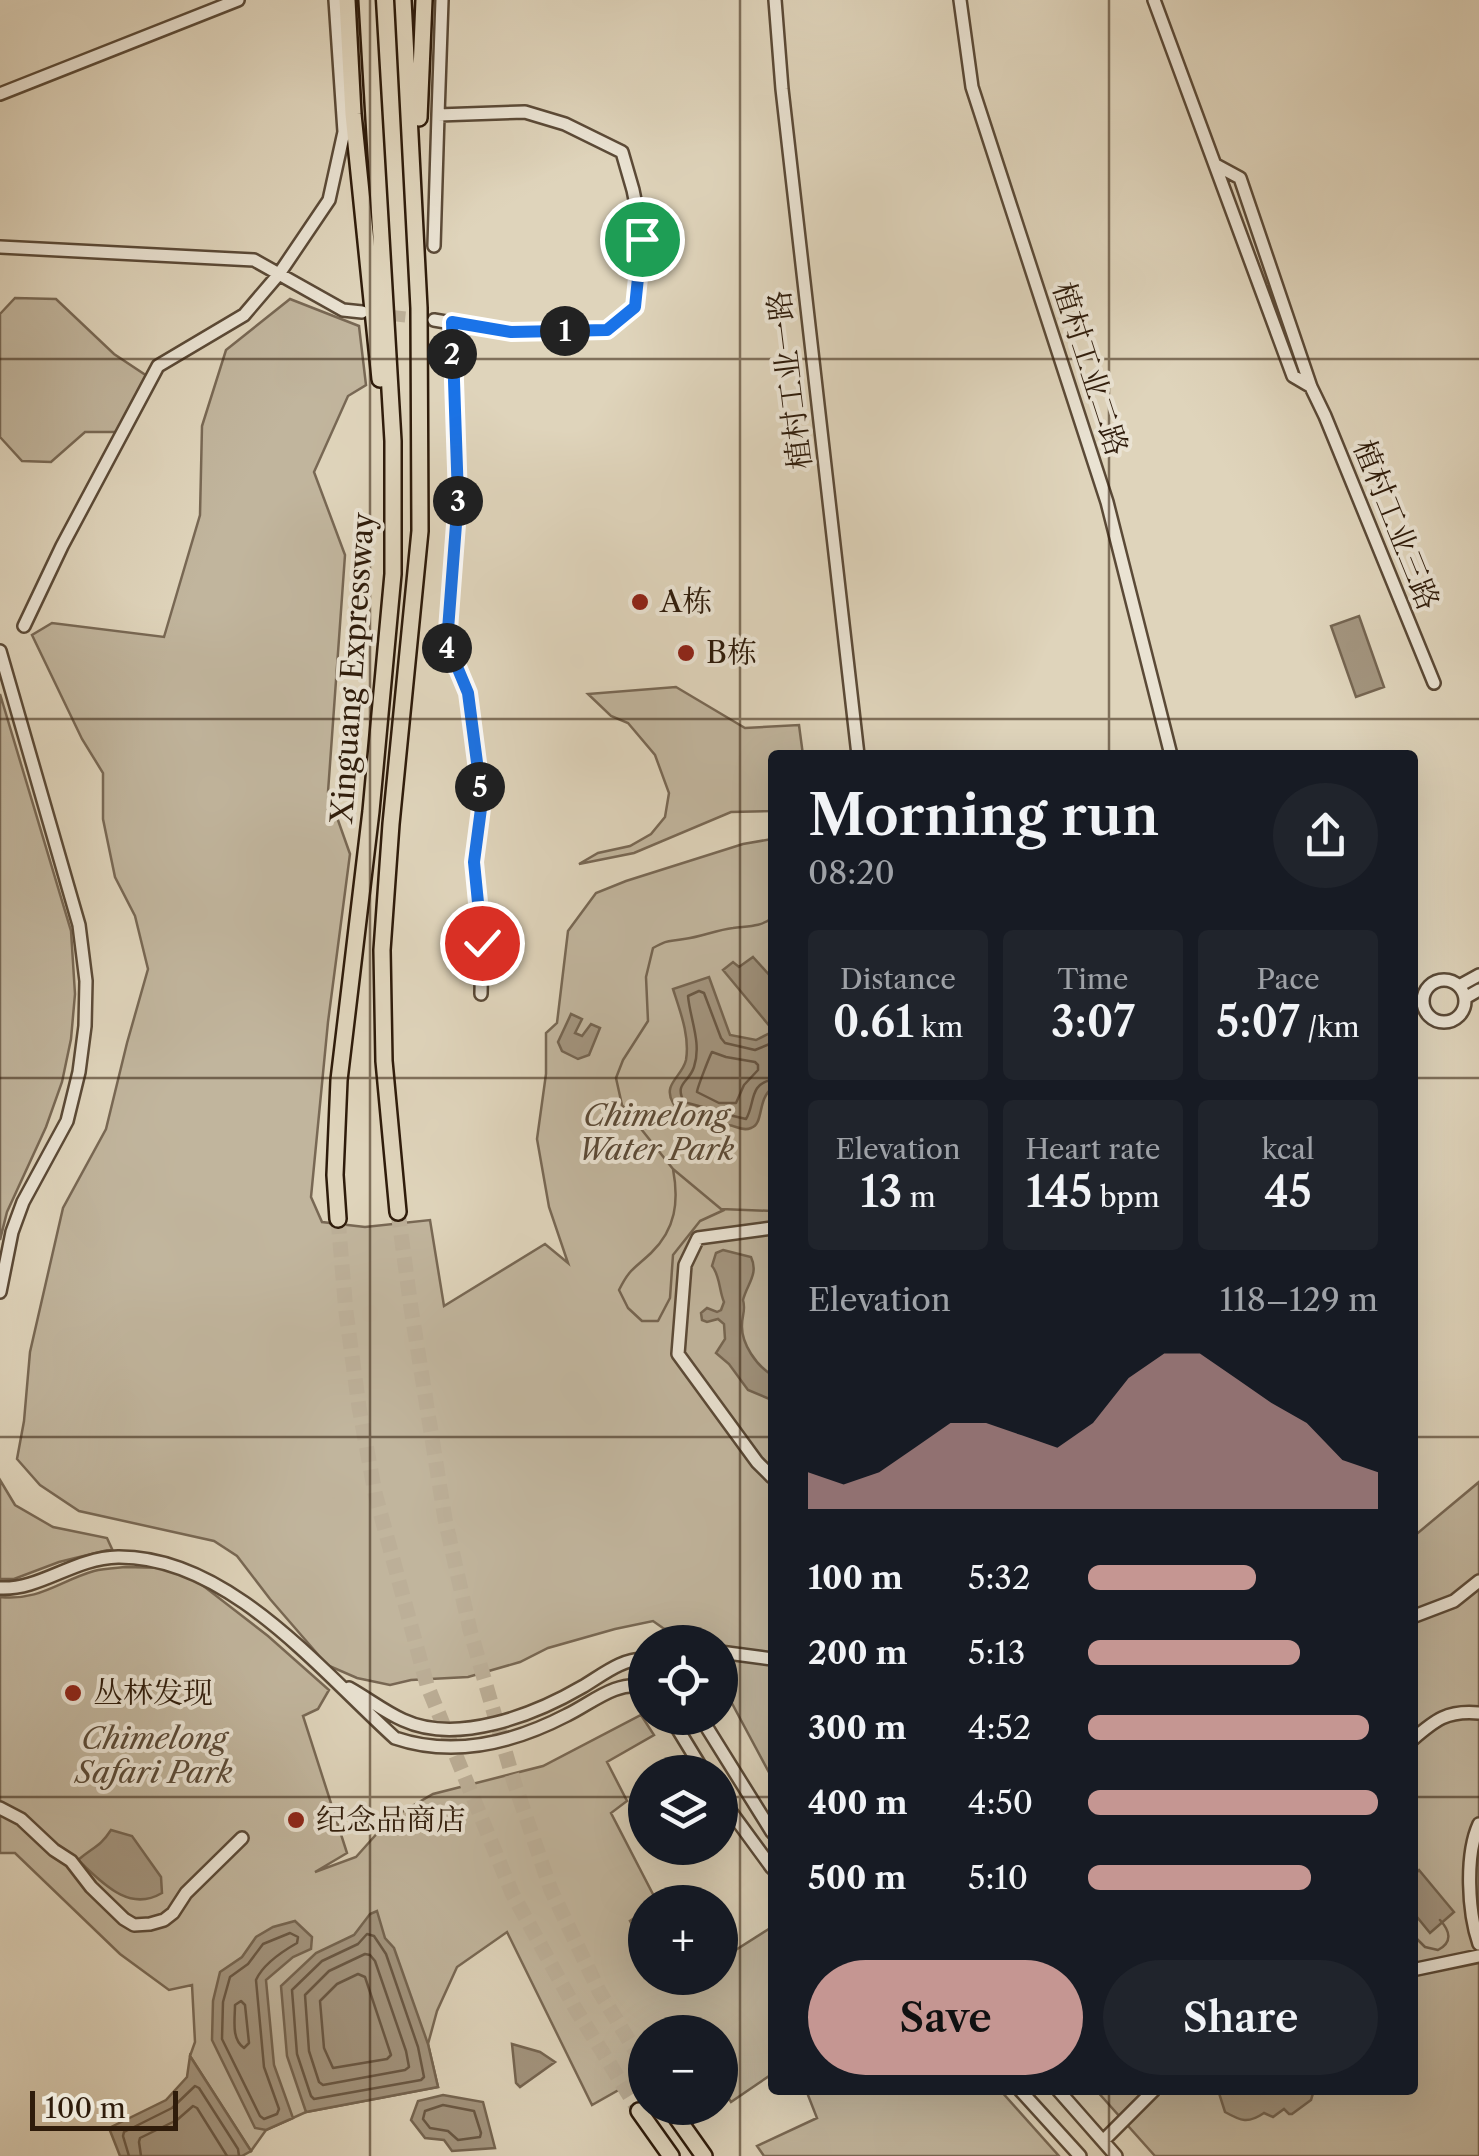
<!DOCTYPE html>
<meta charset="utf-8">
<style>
:root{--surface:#171b24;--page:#20242c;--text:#f1f3f6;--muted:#9ea1a6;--accent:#c59692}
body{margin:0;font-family:"Libre Caslon Text","Noto Serif SC",serif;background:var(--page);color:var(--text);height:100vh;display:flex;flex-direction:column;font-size:38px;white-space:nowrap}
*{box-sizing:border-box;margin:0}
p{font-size:32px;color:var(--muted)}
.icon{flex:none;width:55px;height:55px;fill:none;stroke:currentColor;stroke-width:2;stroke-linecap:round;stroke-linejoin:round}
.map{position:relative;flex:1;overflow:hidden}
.details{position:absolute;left:768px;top:750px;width:650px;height:1345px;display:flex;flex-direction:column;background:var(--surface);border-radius:10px;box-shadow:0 10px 40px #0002}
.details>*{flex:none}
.controls{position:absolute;left:628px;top:1625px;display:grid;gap:20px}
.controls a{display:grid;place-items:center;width:110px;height:110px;border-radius:50%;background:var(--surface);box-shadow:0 10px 40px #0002;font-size:50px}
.scale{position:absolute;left:30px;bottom:25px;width:148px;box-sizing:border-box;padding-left:10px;border:5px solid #2f1c0b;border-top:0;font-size:28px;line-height:35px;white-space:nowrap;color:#2f1c0b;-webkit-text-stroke:8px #eae3d3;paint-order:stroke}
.pin{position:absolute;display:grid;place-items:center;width:85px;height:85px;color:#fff;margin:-42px;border:5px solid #fff;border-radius:50%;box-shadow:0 2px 10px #0007}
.km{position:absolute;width:50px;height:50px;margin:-25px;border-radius:50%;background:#222;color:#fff;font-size:28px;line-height:50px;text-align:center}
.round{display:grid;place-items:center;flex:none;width:105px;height:105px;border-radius:52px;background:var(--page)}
.headline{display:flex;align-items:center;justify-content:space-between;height:170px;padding:0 40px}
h1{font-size:55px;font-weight:600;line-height:75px}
.metrics{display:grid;grid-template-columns:repeat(3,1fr);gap:15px;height:170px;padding:10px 40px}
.metrics div{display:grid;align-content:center;border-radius:10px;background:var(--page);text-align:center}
.metrics b{font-size:42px;font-weight:600}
.metrics small{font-size:28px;font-weight:400}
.metrics p{font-size:28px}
.chart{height:280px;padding:20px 40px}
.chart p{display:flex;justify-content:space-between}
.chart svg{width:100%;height:180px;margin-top:10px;fill:var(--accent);opacity:.7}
.cta{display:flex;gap:20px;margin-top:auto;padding:20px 40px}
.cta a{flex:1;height:115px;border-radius:60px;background:var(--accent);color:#111;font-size:40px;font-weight:600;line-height:115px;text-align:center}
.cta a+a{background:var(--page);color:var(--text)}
ul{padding:0 40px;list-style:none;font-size:32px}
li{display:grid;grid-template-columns:160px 120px 1fr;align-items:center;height:75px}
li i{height:25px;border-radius:12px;background:var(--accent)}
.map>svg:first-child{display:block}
.green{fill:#c1b59d;stroke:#786854;stroke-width:2.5}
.water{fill:#a3957f;stroke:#756551;stroke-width:2.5}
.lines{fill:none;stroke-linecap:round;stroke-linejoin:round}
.shore{stroke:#695845;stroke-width:2.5}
.stream{stroke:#756551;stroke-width:2.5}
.minor-tunnel{stroke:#bcaf98;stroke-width:11;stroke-dasharray:11 5.5;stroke-linecap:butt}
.highway-tunnel{stroke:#bcaf98;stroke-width:15;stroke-dasharray:15 8;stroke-linecap:butt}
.minor-casing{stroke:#5b4a37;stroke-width:16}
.highway-casing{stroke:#2f1c0b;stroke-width:20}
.minor{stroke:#eae3d3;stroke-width:11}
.highway{stroke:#dfd4bb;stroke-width:15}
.route-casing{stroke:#fff;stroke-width:20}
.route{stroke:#1a73e8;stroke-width:12}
.grid{fill:none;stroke:#2f1c0b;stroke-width:2.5;stroke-opacity:0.55}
.poi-dot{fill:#8f2418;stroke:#eae3d3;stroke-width:4}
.labels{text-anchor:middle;stroke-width:8;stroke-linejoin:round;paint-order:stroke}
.street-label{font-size:30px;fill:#2f1c0b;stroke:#eae3d3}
.poi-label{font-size:30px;fill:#2f1c0b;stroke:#eae3d3;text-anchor:start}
.park-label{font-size:30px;font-style:italic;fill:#5b4a37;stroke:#eae3d3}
</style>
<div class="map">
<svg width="1479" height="2156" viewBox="0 0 1479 2156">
<rect width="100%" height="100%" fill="#dfd4bb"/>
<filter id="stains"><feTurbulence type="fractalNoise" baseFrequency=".002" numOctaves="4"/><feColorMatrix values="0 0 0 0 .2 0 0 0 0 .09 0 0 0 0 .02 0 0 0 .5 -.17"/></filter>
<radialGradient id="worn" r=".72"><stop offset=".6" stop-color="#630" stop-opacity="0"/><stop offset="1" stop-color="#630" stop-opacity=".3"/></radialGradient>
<!-- green -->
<path class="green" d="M15,298L56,299L114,354L147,376L119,432H85L51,462L22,461L0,437V314Z
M290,299L359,326L366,385L348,396L314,472L345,555L328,792L350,854L328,1022L311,1197L322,1222L365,1227L430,1220L444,1306L545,1244L568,1263L549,1207L537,1139L546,1074V1033L557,1023L568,931L596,893L626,881L743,844L772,839V1778L720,1681V1642H683L653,1621L615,1629L548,1648L520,1662L468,1677L411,1680L390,1685L357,1678L327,1665L270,1599L237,1556L214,1541L79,1511L40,1485L17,1459L24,1421L30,1352L63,1208L106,1129L127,1043L148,969L135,916L115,877L103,819V773L82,739L32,635L52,623L164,637L200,515L202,426L226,350Z
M676,687L745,728L799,725L803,755H772V811L731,812L634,853L579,864L598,853L630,846L651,834L665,817L669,793L655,755L628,723L611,716L588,694Z
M0,694L71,931L75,994L71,1039L62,1082L46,1127L7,1212L0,1240Z
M0,1480L15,1505L53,1527L107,1538L112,1549L59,1562L14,1579H0Z
M1479,1482V2156H1155L1096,2090H1412L1413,1537Z
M126,1567L163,1568L197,1581L268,1636L329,1690L318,1709L303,1716L347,1853L315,1872L356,1857L390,1819L433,1794L543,1766L641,1715L654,1735L607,1762L627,1801L611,1813L657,1902H645V1911L630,1921L645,1947V1978H662L670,1990L691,1978H720V1960L772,1927V2074L731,2102L720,2085V2032H645V2075L592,2105L507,1932L457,1967L437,2011L428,2044L438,2087L306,2112L266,2130L251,2151L190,2056L195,2042L192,1985L169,1990L120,1954L15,1853H0V1597C40,1601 59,1581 94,1571C104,1568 116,1568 126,1567Z
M806,2090H1000L1059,2156H764L757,2146L817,2118Z"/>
<!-- water -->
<path class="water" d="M1359,616L1384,687L1356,697L1331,626Z
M753,957L772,978V1029L723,970L733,962L739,967Z
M709,977L730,1035L756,1040L772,1032V1088C757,1100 764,1124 751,1128C742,1132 736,1125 727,1125C722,1125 717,1128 711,1129C707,1125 706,1120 701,1117C692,1112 682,1119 673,1103C662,1084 682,1077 686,1060C690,1036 680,1011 673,989Z
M571,1014L582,1019L575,1033L582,1036L591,1024L600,1028L589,1055L578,1059L562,1051L558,1042Z
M723,1250L751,1257C759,1274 747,1284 743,1300C746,1310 742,1315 742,1325C741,1344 757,1366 772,1375V1400L748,1390L729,1364L716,1353L725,1339L724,1324L718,1319L707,1322L702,1320L701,1313L707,1308L717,1312L721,1310L724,1302C719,1291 720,1275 712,1266L716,1253Z
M111,1830L132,1836L161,1877L162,1893C128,1913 102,1882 78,1860C93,1847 100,1847 111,1830Z
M1419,1870L1454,1912L1430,1933L1413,1912V1876Z
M377,1911L385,1938L394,1948L428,2044L438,2087L306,2112L287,2056L281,1986L316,1953L354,1935L370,1914Z
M295,1921L312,1937L311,1949L293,1957L266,1980L274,2065L293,2118L266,2130L255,2128L212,2040L213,2001L220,1972L242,1957L256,1937L273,1927Z
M512,2044L540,2052L555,2062L520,2087L516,2083Z
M190,2056L251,2151L242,2156H120L109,2128L166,2100L187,2077Z
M1218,2090H1314L1311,2100L1292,2114H1289L1284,2109L1273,2117L1264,2113C1248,2124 1241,2121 1225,2112Z
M443,2095L483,2102L495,2148L452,2151L444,2140L425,2138L411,2120L418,2101Z"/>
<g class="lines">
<!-- shore -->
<path class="shore" d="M772,1043L755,1050L725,1043L721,1038L704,993L699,991L688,996C690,1019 702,1043 694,1067C689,1083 674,1083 684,1102L706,1108L715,1118L729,1115L746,1119C755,1105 749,1083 772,1080
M712,1052L726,1057L755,1062L758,1065V1070L744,1085L736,1103H719L697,1092C697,1088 711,1053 712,1052Z
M290,1933L298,1937L297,1943C283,1951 263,1964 256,1980L264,2067L279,2109L277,2114L264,2119L260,2116L222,2039L223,2002L230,1977L248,1964L263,1944Z
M367,1934L374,1936L386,1954L418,2047L424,2077L421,2080L314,2099L311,2096L297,2054L292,1990L322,1961L358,1944Z
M365,1954L370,1955L375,1961L406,2051L409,2067L405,2070L323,2085L319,2082L309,2051L305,1995L329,1971Z
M358,1974L365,1977L391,2055L387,2059L333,2068L324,2048L320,2001L337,1984Z
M241,2001L245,2005L249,2043L244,2048C231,2039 235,2020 235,2005Z
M443,2105L474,2111L481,2133L480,2137L458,2140L448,2131L430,2128L423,2119L425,2111Z
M129,2156L123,2136L124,2132L172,2108L195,2086L199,2088L238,2149L239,2156
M141,2156L139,2142L140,2138L177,2120L193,2106L197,2108L227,2156"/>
<!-- stream -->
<path class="stream" d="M772,918C761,927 747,926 733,928C716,930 701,937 684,939C668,942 669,939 653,948L646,977L648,1021L623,1060L616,1078L622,1105L673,1169L721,1209L772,1211
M673,1169C679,1201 676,1229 651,1253C634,1269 630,1268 619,1290L628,1308L642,1321H658L670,1298L673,1255L700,1221L724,1210
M1412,1934L1425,1947L1438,1950C1453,1942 1450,1931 1440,1920"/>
<!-- minor-tunnel -->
<path class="minor-tunnel" d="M378,314L425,319"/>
<!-- highway-tunnel -->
<path class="highway-tunnel" d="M398,1212L411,1308L445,1519L470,1630L514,1782L551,1890L599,1991L645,2067
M338,1219L346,1312L359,1407L375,1493L427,1685L512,1893L575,2008L639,2111"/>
<defs>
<path id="minor" d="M775,0L782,89L858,755
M960,0L972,87L1107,502L1171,755
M1154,0L1293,376L1310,386
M0,94L238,0
M1216,165L1240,178L1311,387L1325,416L1434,683
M434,246L438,115
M0,247L254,260L343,310L362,312
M434,320L511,333L607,330L635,307L643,239L633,190L622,152L565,124L525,112L438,115L442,0
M451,322L459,498L446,656L458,669L468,693L482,801L474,862L482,943L481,994
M24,626L62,546L158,366L244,315L279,274L329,200L344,132L335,0
M0,651L79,925L86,981L85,1026L79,1072L67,1121L23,1202L12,1232L0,1292
M1423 1001a21 21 0 1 1 42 0a21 21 0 1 1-42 0Z
M1459,986L1479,975
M1465,998L1479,990
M772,1228L698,1238L685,1265L678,1354L757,1462L772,1477
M0,1588C41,1590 73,1558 118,1557C228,1556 320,1670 395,1738C454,1758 513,1743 567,1715C592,1703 616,1680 645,1687
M1412,1617L1454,1601L1479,1581
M720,1652L772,1659
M349,1688C367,1698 385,1712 403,1720C457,1745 534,1715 582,1687C601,1676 622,1658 645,1659
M671,1718L704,1772
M701,1718L772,1832
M1412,1740C1435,1720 1447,1710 1479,1713
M720,1797L772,1868
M0,1808L21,1819L54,1850L71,1861L91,1887L124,1919L134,1925L150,1924L164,1920L173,1913L186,1893L242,1838
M1479,1824C1465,1855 1468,1912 1479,1944
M1412,1970L1479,1956
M1020,2090L1080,2156
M1058,2090L1116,2156
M1103,2141L1154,2090"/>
<path id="highway" d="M347,0L353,114L380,379
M419,118L424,0
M398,1212L384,1061L382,950L391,824L420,531L419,308L403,0
M338,1219L335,1175L339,1080L371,811L393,574V441L367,0
M670,2108L704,2156
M639,2111L671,2156"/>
</defs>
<!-- minor casing -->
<use href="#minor" class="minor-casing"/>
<!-- highway casing -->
<use href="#highway" class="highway-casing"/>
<!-- minor -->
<use href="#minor" class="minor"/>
<!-- highway -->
<use href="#highway" class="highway"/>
</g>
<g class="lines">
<defs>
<path id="route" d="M482,943L474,862L482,801L468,693L458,669L446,656L458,498L452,322L511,332L607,330L635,307L642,239"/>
</defs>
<!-- route casing -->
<use href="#route" class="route-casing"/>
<!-- route -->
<use href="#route" class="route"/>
</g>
<!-- grid -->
<path class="grid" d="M370,0V2156M740,0V2156M1109,0V755M0,359H1479M0,719H1479M0,1078H772M1412,1078H1479M0,1437H772M1412,1437H1479M0,1797H645M720,1797H772M1412,1797H1479M1109,2090V2156"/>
<!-- markers -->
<g class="poi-dot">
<circle cx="640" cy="602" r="10"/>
<circle cx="686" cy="653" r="10"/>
<circle cx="73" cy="1693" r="10"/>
<circle cx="296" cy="1820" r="10"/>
</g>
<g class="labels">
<!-- street labels -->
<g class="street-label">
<text transform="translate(1090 369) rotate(72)" y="10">植村工业二路</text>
<text transform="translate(790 380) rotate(-97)" y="10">植村工业一路</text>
<text transform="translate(1396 525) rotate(68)" y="10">植村工业三路</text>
<text transform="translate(353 668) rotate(-86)" y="10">Xinguang Expressway</text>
</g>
<!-- poi labels -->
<g class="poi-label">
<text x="660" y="612">A栋</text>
<text x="706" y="663">B栋</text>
<text x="93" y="1703">丛林发现</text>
<text x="316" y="1830">纪念品商店</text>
</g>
<!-- park labels -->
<g class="park-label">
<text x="656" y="1126">Chimelong<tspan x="656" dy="34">Water Park</tspan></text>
<text x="154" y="1749">Chimelong<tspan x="154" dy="34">Safari Park</tspan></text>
</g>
</g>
<rect width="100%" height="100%" filter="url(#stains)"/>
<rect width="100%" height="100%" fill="url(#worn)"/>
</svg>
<div class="controls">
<a><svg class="icon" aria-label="locate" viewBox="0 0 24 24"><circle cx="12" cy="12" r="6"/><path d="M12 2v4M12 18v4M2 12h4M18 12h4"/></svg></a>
<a><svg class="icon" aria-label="layers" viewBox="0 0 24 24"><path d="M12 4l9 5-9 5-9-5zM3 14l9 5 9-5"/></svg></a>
<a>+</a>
<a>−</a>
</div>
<div class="scale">100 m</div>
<div class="pin" style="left:642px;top:239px;background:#1e9e55"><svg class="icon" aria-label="arrive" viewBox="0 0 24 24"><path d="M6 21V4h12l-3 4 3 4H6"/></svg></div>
<div class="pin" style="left:482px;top:943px;background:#d93025"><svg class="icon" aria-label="check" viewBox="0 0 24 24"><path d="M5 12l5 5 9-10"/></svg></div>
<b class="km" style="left:565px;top:331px">1</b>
<b class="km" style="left:452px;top:354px">2</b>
<b class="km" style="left:458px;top:501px">3</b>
<b class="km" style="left:447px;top:648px">4</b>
<b class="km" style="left:480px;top:787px">5</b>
<section class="details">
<div class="headline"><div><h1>Morning run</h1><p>08:20</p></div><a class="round"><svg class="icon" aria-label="share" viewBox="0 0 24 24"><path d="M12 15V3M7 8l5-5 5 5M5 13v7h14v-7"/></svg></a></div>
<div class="metrics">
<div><p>Distance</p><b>0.61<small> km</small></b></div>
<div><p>Time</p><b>3:07</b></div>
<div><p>Pace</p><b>5:07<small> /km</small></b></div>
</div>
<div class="metrics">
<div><p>Elevation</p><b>13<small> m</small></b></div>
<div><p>Heart rate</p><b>145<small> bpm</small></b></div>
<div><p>kcal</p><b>45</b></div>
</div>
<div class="chart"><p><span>Elevation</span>118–129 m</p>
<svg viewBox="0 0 160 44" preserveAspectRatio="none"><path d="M0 44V35L10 38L20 35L30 29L40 23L50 23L60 26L70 29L80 23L90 12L100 6L110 6L120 12L130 18L140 23L150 32L160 35V44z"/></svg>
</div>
<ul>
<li><b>100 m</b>5:32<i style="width:58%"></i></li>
<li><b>200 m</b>5:13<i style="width:73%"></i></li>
<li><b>300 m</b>4:52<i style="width:97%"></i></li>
<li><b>400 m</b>4:50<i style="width:100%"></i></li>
<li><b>500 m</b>5:10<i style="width:77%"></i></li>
</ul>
<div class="cta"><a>Save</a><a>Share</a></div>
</section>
</div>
